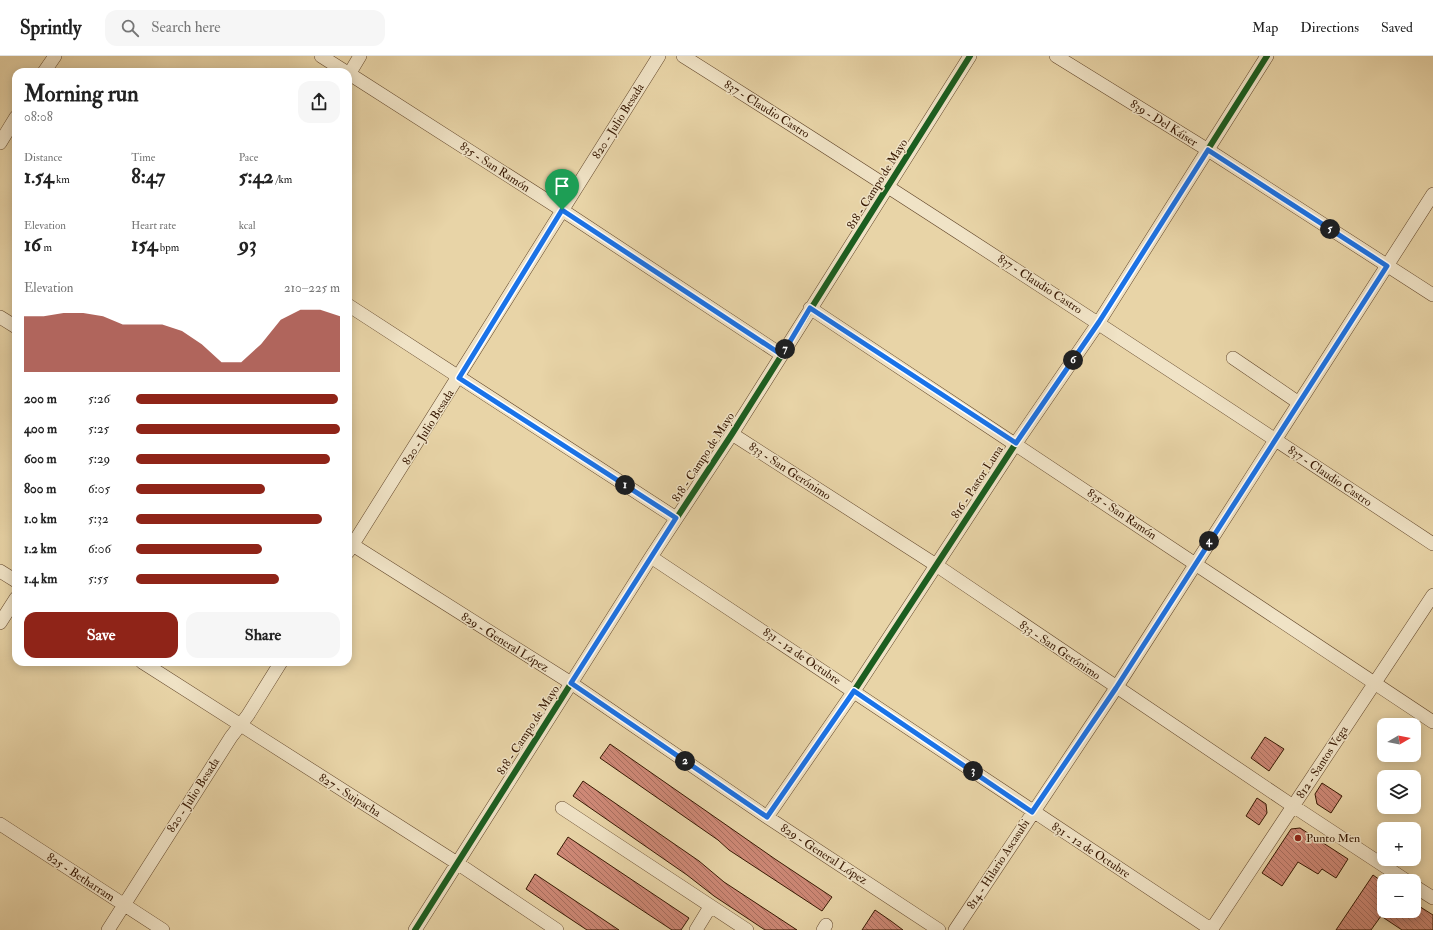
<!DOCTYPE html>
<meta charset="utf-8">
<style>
:root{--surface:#fff;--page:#f6f6f6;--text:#222;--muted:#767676;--line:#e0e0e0;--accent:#8f2418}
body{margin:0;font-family:"IM FELL Double Pica",serif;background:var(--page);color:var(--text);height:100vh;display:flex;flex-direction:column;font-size:15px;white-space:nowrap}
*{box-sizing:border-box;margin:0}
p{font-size:13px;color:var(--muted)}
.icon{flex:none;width:22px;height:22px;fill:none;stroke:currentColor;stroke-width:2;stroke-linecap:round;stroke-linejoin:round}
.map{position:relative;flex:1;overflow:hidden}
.details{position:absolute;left:12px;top:12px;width:340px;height:598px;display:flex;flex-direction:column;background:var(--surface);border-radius:12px;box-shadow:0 2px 10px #0003}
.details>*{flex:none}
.needle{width:26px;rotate:80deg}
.buttons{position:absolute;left:1377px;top:662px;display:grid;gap:8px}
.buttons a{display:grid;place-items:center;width:44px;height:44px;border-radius:8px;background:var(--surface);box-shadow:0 2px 10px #0003;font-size:20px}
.pin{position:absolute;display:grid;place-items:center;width:34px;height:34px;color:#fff;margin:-41px -17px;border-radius:50% 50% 50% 0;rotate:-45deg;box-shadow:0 0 4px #0007}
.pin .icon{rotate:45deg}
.km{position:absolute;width:20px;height:20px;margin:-10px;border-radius:50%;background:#222;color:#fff;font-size:11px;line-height:20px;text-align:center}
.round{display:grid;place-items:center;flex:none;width:42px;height:42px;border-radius:12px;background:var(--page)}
.overview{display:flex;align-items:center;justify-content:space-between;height:68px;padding:0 12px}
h1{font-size:22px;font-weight:700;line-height:30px}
.figures{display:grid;grid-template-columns:repeat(3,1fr);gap:6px;height:68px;padding:4px 12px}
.figures div{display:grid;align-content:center}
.figures b{font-size:20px;font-weight:700}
.figures small{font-size:11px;font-weight:400}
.figures p{font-size:11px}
.chart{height:112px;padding:8px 12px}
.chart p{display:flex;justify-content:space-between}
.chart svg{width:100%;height:72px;margin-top:4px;fill:var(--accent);opacity:.7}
.cta{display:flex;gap:8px;margin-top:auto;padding:8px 12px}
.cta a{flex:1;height:46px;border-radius:12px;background:var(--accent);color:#fff;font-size:16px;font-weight:700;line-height:46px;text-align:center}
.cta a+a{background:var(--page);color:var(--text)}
ul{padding:0 12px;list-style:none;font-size:13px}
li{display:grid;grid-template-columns:64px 48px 1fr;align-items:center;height:30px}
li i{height:10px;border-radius:5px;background:var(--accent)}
header{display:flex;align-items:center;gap:24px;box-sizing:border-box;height:56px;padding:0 20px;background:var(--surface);border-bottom:1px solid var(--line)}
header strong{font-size:19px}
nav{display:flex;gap:22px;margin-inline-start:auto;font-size:14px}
.search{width:280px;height:36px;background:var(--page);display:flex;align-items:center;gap:10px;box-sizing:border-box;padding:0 14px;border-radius:12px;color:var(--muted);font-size:15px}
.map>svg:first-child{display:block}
.building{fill:url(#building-back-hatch);stroke:#371802}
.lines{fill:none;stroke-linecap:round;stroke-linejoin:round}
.minor-casing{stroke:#63472b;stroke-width:14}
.minor{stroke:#f0e3c6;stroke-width:13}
.cycleway-casing{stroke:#f0e3c6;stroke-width:8}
.cycleway{stroke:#1b5e20;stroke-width:6}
.route-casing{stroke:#fff;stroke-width:8}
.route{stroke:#1a73e8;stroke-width:5}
.poi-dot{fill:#8f2418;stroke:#f0e3c6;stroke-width:1.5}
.labels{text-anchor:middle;stroke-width:3;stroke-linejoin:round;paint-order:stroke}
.street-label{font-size:12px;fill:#371802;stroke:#f0e3c6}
.poi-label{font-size:12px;fill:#371802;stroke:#f0e3c6;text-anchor:start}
</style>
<header>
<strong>Sprintly</strong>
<div class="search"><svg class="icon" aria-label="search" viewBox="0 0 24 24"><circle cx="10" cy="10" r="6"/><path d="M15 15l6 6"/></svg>Search here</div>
<nav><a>Map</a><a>Directions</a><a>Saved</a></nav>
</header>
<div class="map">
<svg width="1433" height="874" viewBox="0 0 1433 874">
<defs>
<pattern id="building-back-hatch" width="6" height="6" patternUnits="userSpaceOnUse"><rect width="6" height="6" fill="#ce8876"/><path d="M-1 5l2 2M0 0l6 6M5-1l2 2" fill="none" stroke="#a86e5f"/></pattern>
</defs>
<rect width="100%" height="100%" fill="#e8d4a7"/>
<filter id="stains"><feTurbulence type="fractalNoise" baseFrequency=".005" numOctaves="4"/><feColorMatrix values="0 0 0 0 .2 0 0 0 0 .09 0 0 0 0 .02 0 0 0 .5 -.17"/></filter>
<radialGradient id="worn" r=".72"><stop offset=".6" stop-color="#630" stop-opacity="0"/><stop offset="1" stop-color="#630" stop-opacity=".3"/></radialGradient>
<!-- building -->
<path class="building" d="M1265,681L1284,693L1269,715L1251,702Z
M610,688L775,803L832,841L822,855L729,794L718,784L600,702Z
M583,725L699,805L724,826L797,874H765L714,840L687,819L573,740Z
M1322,727L1342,740L1331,757L1317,748L1315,738Z
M1257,742L1266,748L1267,757L1259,769L1246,760Z
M1300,772L1348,803L1336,822L1322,813L1318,818L1298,806L1282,830L1262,817L1291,773Z
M568,781L689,862L681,874H672L557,798Z
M535,818L619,874H587L557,854L526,833Z
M1373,819L1384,827V855H1414V847L1433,859V874H1402L1381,860L1371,874H1336Z
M875,854L891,865L903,874H862Z"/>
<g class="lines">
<defs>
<path id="minor" d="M321,0L346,16
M683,0C935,159 1184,323 1433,488
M1056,0L1208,94L1433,239
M44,16L55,0
M348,17L562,154L782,299
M348,20L360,0
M0,87L16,61
M348,249L676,462
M810,252L1433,666
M0,261L16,271
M1233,302L1299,347
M732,378L936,509L1293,750L1407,825
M348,486L571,627L767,761L939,874
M348,496L659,0
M651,501L1212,874
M0,515L16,525
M0,567L16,542
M142,606L457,807L557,874
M562,752L747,874
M767,761L854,635L1016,387L1099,266L1267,0
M0,768L163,874
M1414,830L1433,842
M108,874L231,681L248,659L281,606
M415,874L651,501L732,378L970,0
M696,874L710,851
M823,874L826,869
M955,874L1116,632L1433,138
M1211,874L1433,539"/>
</defs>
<!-- minor casing -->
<use href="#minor" class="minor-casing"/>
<!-- minor -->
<use href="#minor" class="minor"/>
<defs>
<path id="cycleway" d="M767,761L854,635L1016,387L1099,266L1267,0
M415,874L651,501L732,378L970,0"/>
</defs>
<!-- cycleway casing -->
<use href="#cycleway" class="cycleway-casing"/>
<!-- cycleway -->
<use href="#cycleway" class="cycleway"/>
</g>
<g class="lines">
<defs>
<path id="route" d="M1208,94L1387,210L1116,632L1032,756L854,635L767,761L571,627L676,462L459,322L562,154L782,299L810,252L1016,387L1099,266Z"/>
</defs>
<!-- route casing -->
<use href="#route" class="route-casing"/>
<!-- route -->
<use href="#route" class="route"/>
</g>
<!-- markers -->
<circle class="poi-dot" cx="1298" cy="782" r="4"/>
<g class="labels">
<!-- street labels -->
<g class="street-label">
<text transform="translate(767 53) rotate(32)" y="4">837 - Claudio Castro</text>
<text transform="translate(618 65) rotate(-58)" y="4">820 - Julio Besada</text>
<text transform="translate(1164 67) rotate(32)" y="4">839 - Del Káiser</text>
<text transform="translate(495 111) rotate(33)" y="4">835 - San Ramón</text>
<text transform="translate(877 128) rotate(-58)" y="4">818 - Campo de Mayo</text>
<text transform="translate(1040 228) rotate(33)" y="4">837 - Claudio Castro</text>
<text transform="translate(428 371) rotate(-58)" y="4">820 - Julio Besada</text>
<text transform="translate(703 401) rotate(-57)" y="4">818 - Campo de Mayo</text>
<text transform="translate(790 415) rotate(33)" y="4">833 - San Gerónimo</text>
<text transform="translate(1330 420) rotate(34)" y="4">837 - Claudio Castro</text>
<text transform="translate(977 426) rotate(-57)" y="4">816 - Pastor Luna</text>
<text transform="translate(1122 458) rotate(34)" y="4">835 - San Ramón</text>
<text transform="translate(505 586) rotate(32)" y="4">829 - General López</text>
<text transform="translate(1060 594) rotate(34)" y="4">833 - San Gerónimo</text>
<text transform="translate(802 600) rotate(34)" y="4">831 - 12 de Octubre</text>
<text transform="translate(528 674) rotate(-57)" y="4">818 - Campo de Mayo</text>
<text transform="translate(1322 706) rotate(-57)" y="4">812 - Santos Vega</text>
<text transform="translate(193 739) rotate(-57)" y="4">820 - Julio Besada</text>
<text transform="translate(350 739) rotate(32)" y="4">827 - Suipacha</text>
<text transform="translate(1091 794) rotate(33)" y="4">831 - 12 de Octubre</text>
<text transform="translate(824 798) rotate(33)" y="4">829 - General López</text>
<text transform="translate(998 808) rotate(-57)" y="4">814 - Hilario Ascasubi</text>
<text transform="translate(81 821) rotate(33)" y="4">825 - Betharram</text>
</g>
<!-- poi labels -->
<g class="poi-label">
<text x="1306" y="786">Punto Men</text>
</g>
</g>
<rect width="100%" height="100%" filter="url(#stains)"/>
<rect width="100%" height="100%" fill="url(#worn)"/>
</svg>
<div class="buttons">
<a><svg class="needle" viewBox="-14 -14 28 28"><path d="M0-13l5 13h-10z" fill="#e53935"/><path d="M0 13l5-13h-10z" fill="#767676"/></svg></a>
<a><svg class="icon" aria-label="layers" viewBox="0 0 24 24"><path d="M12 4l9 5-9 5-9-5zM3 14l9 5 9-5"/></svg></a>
<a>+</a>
<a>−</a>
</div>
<div class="pin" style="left:562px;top:154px;background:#1e9e55"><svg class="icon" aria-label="arrive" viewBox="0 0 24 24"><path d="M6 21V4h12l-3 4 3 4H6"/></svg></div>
<b class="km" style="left:625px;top:429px">1</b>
<b class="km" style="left:685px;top:705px">2</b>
<b class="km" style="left:973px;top:715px">3</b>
<b class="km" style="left:1209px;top:485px">4</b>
<b class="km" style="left:1330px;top:173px">5</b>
<b class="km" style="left:1073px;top:304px">6</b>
<b class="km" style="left:785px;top:293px">7</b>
<section class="details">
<div class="overview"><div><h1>Morning run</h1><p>08:08</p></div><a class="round"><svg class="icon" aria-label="share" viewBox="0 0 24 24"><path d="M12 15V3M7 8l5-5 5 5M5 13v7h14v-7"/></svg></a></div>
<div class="figures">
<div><p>Distance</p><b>1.54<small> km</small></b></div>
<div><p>Time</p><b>8:47</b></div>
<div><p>Pace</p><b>5:42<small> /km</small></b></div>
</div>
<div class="figures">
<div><p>Elevation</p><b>16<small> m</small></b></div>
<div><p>Heart rate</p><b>154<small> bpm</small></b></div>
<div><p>kcal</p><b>93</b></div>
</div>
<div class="chart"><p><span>Elevation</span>210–225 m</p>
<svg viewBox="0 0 160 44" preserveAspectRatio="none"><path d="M0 44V10L10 10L20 8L30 8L40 10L50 15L60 15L70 15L80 19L90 27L100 38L110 38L120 27L130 12L140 6L150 6L160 10V44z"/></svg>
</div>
<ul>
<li><b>200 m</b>5:26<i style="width:99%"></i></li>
<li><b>400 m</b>5:25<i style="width:100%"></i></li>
<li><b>600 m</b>5:29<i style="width:95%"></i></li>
<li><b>800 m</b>6:05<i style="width:63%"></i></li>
<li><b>1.0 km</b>5:32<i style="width:91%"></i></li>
<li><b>1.2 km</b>6:06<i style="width:62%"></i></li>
<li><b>1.4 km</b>5:55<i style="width:70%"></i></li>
</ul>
<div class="cta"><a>Save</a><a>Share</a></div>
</section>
</div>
